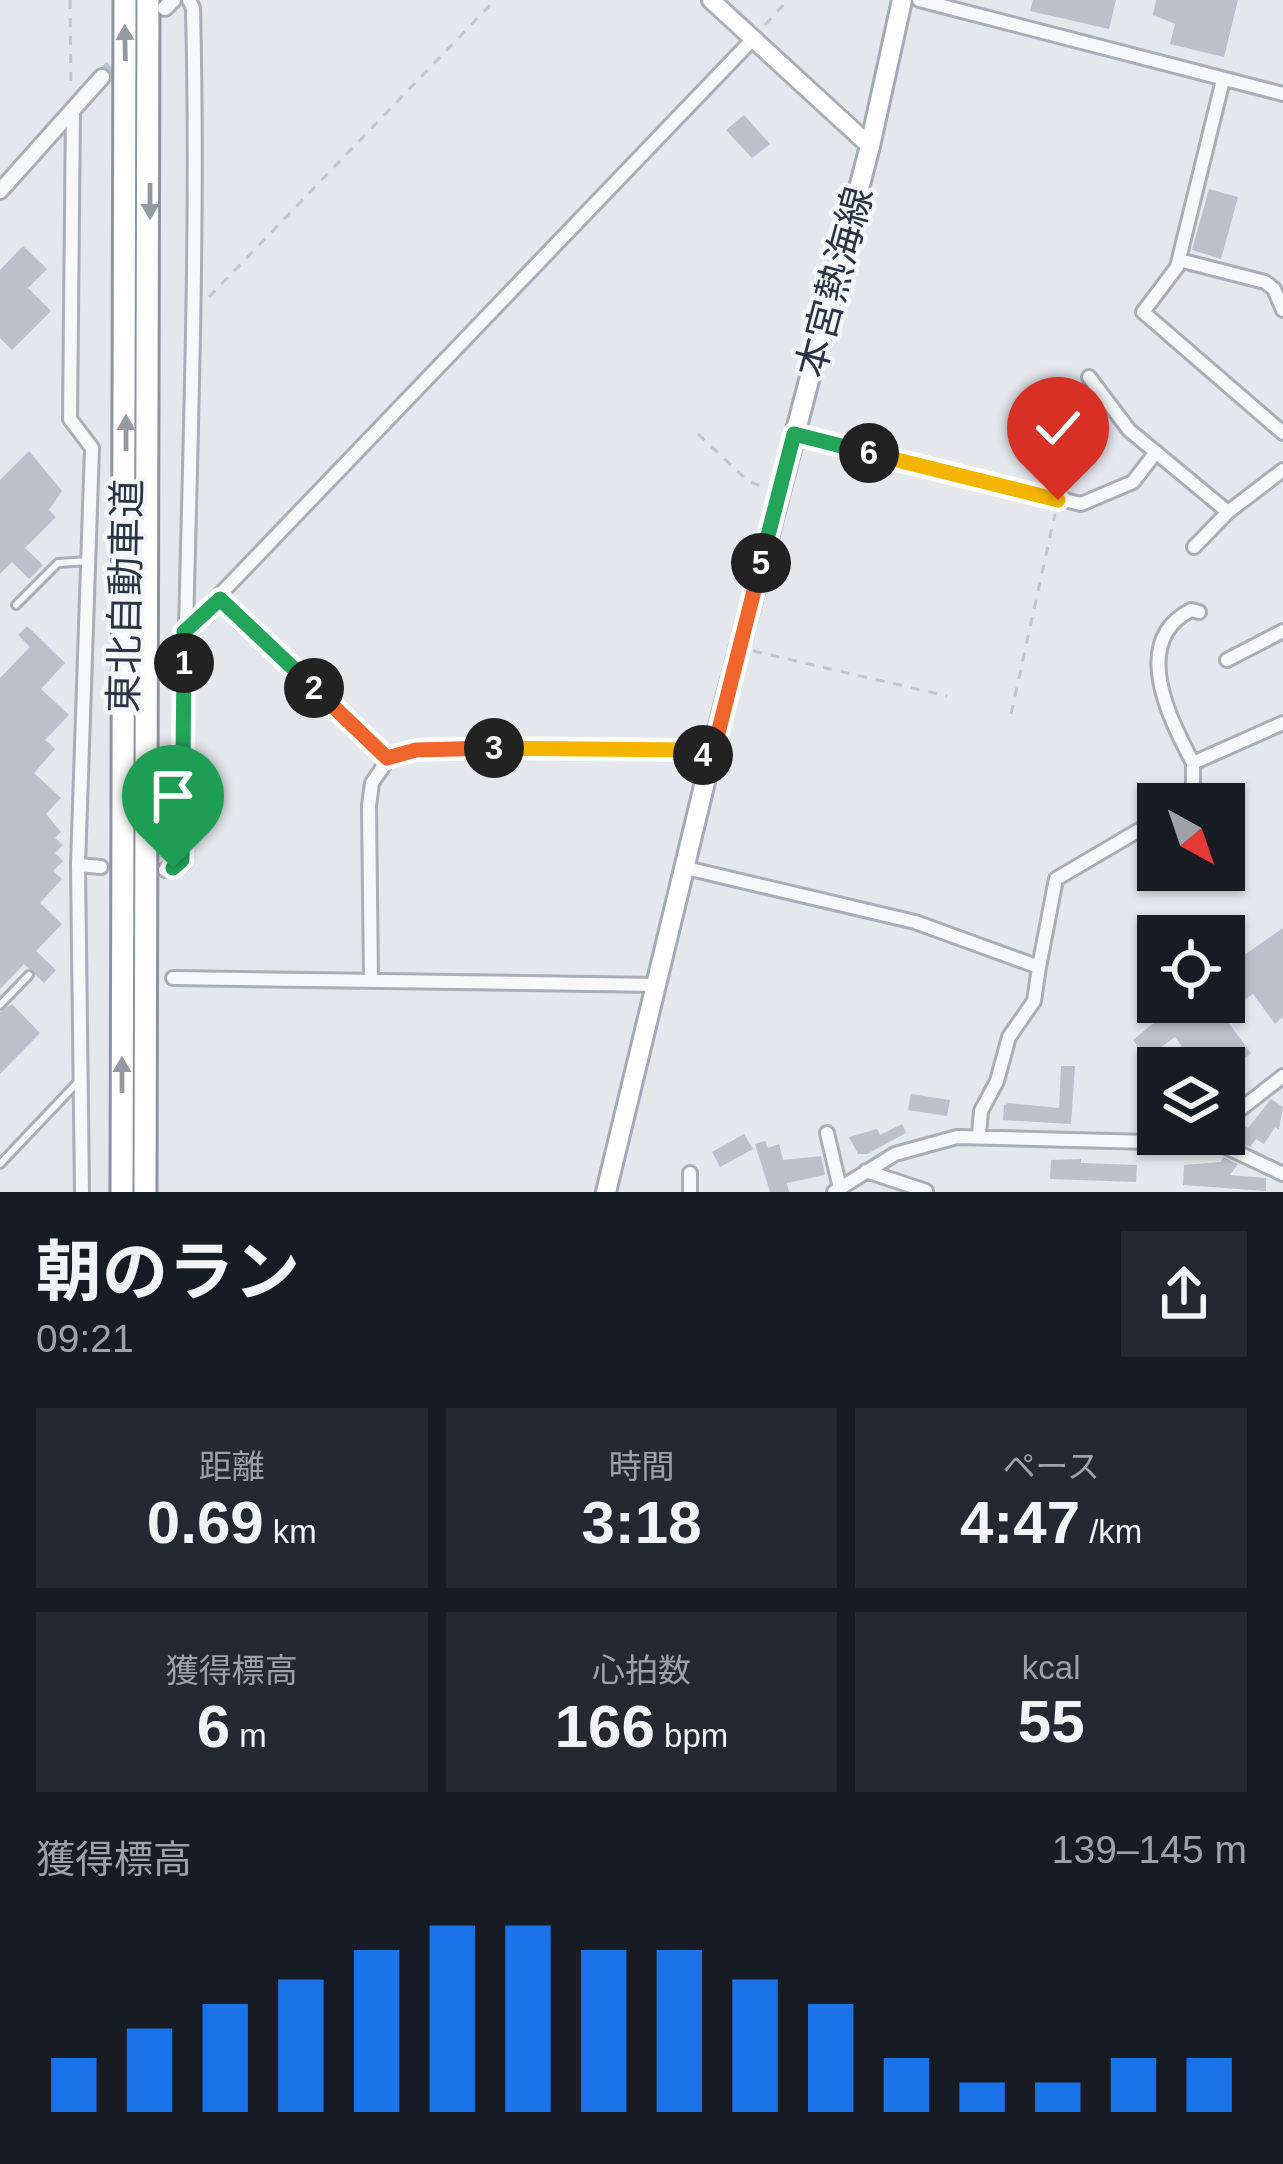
<!DOCTYPE html>
<html lang="ja">
<meta charset="utf-8">
<style>
:root{--surface:#171b24;--page:#242831;--text:#f1f3f6;--muted:#9ea1a6;--accent:#1a73e8}
body{margin:0;font-family:Arial,"Noto Sans JP",sans-serif;background:var(--page);color:var(--text);height:100vh;display:flex;flex-direction:column;font-size:45px;white-space:nowrap}
*{box-sizing:border-box;margin:0}
p{font-size:39px;color:var(--muted)}
.icon{flex:none;width:66px;height:66px;fill:none;stroke:currentColor;stroke-width:2;stroke-linecap:round;stroke-linejoin:round}
.map{position:relative;height:1192px;overflow:hidden}
.drawer{display:flex;flex-direction:column;background:var(--surface);flex:1}
.drawer>*{flex:none}
.needle{width:78px;rotate:140deg}
.controls{position:absolute;left:1137px;top:783px;display:grid;gap:24px}
.controls a{display:grid;place-items:center;width:108px;height:108px;border-radius:0px;background:var(--surface);box-shadow:0 3px 9px #0004;font-size:60px}
.pin{position:absolute;display:grid;place-items:center;width:102px;height:102px;color:#fff;margin:-123px -51px;border-radius:50% 50% 50% 0;rotate:-45deg;box-shadow:0 0 12px #0007}
.pin .icon{rotate:45deg}
.km{position:absolute;width:60px;height:60px;margin:-30px;border-radius:50%;background:#222;color:#fff;font-size:33px;line-height:60px;text-align:center}
.round{display:grid;place-items:center;flex:none;width:126px;height:126px;border-radius:0px;background:var(--page)}
.headline{display:flex;align-items:center;justify-content:space-between;height:204px;padding:0 36px}
h1{font-size:66px;font-weight:700;line-height:90px}
.stats{display:grid;grid-template-columns:repeat(3,1fr);gap:18px;height:204px;padding:12px 36px}
.stats div{display:grid;align-content:center;border-radius:0px;background:var(--page);text-align:center}
.stats b{font-size:60px;font-weight:700}
.stats small{font-size:33px;font-weight:400}
.stats p{font-size:33px}
.chart{height:336px;padding:24px 36px}
.chart p{display:flex;justify-content:space-between}
.chart svg{width:100%;height:216px;margin-top:12px;stroke:var(--accent);stroke-width:6}
.map>svg:first-child{display:block}
.building{fill:#bbc0ca}
.lines{fill:none;stroke-linecap:round;stroke-linejoin:round}
.tertiary-tunnel{stroke:#bfc3cb;stroke-width:14;stroke-dasharray:14 7;stroke-linecap:butt}
.service-casing{stroke:#a9aeb7;stroke-width:12}
.minor-casing{stroke:#a9aeb7;stroke-width:18}
.tertiary-casing{stroke:#a9aeb7;stroke-width:20}
.secondary-casing{stroke:#a9aeb7;stroke-width:22}
.primary-casing{stroke:#a3abb8;stroke-width:24}
.motorway-casing{stroke:#8b94a3;stroke-width:27}
.path{stroke:#c2c5cb;stroke-width:3;stroke-dasharray:9 9;stroke-linecap:butt}
.service{stroke:#f7f8fa;stroke-width:6}
.minor{stroke:#f7f8fa;stroke-width:12}
.tertiary{stroke:#f7f8fa;stroke-width:14}
.secondary{stroke:#fff;stroke-width:16}
.primary{stroke:#fff;stroke-width:18}
.motorway{stroke:#fff;stroke-width:21}
.oneway{fill:#959aa2}
.split-1-casing{stroke:#fff;stroke-width:24}
.split-2-casing{stroke:#fff;stroke-width:24}
.split-3-casing{stroke:#fff;stroke-width:24}
.split-4-casing{stroke:#fff;stroke-width:24}
.split-5-casing{stroke:#fff;stroke-width:24}
.split-6-casing{stroke:#fff;stroke-width:24}
.split-7-casing{stroke:#fff;stroke-width:24}
.split-1{stroke:#22a559;stroke-width:15}
.split-2{stroke:#22a559;stroke-width:15}
.split-3{stroke:#f0652b;stroke-width:15}
.split-4{stroke:#f5b400;stroke-width:15}
.split-5{stroke:#f0652b;stroke-width:15}
.split-6{stroke:#22a559;stroke-width:15}
.split-7{stroke:#f5b400;stroke-width:15}
.labels{text-anchor:middle;stroke-width:9;stroke-linejoin:round;paint-order:stroke}
.street-label{font-size:39px;fill:#2b3445;stroke:#f4f6f9}
</style>
<div class="map">
<svg width="1283" height="1192" viewBox="0 0 1283 1192">
<rect width="100%" height="100%" fill="#e4e7ec"/>
<!-- building -->
<path class="building" d="M1033,0H1116L1109,29L1030,11Z
M1156,0H1238L1224,57L1170,44L1175,24L1153,15Z
M744,115L770,144L752,158L726,130Z
M1209,189L1238,197L1221,259L1192,250Z
M23,246L47,269L28,288L51,311L12,350L0,338V270Z
M29,451L62,491L49,510L56,517L25,548L43,565L29,579L12,562L0,574V480Z
M27,626L65,663L41,689L69,715L45,740L55,749L34,773L61,798L46,814L61,832L55,838L63,845L55,853L63,861L53,871L62,879L40,903L62,924L36,951L56,970L44,983L24,964L0,989V678L30,647L18,635Z
M1283,928V1017L1275,1024L1253,994L1241,1002L1237,995L1218,1009L1251,1053L1224,1073V1068H1171L1188,1055L1175,1037L1146,1058L1133,1040L1179,1002H1224V969Z
M12,1004L40,1033L0,1074V1012Z
M1061,1066H1075L1071,1124L1003,1120L1004,1105L1009,1103L1059,1108Z
M911,1094L950,1100L947,1116L908,1110Z
M1271,1099L1283,1107L1279,1130L1275,1127L1264,1144L1256,1139L1250,1147L1232,1138L1242,1124L1248,1128Z
M902,1124L906,1133L867,1154H858L849,1137L877,1129L880,1135Z
M744,1134L753,1149L720,1167L712,1152Z
M765,1141L768,1148L779,1144L783,1160L821,1156L825,1175L787,1183L789,1192H770L755,1144Z
M1223,1157L1238,1164L1230,1175L1266,1178V1191L1183,1185L1184,1165L1221,1162Z
M1081,1159V1163L1137,1165L1136,1182L1050,1179L1051,1160Z"/>
<g class="lines">
<!-- tertiary-tunnel -->
<path class="tertiary-tunnel" d="M102,77L149,25"/>
<defs>
<path id="service" d="M16,605L58,563L89,561
M0,1005L29,975
M0,1164L77,1083"/>
<path id="minor" d="M919,0L1283,94
M1223,80L1177,267L1143,312L1283,433
M73,108L70,419L92,448L78,865L82,1192
M1179,260L1265,282L1274,289L1283,310
M1089,377L1129,430L1228,512
M794,434L1081,504L1133,482L1156,452
M1194,547L1228,512L1283,470
M220,599L387,757
M184,632L753,39
M1227,660L1283,631
M1193,763C1169,718 1130,641 1191,610L1199,612
M1179,804L1193,793V763L1283,723
M78,865L101,867
M686,868L915,922L1039,967L1034,1001L1009,1037L997,1081L981,1111L979,1134
M165,870L182,860C184,575 200,292 193,8L189,0
M1039,967L1056,879L1158,819
M173,978L657,985
M371,980L369,806L372,783L391,755C445,741 506,748 561,749C610,749 664,744 711,757
M1224,1122L1283,1076
M827,1133L840,1188
M1205,1137L1283,1174
M866,1171L926,1191
M690,1192V1173
M834,1192L895,1154L957,1137L1186,1143L1209,1134"/>
<path id="tertiary" d="M165,8L173,0
M0,191L102,77"/>
<path id="secondary" d="M711,0L870,146"/>
<path id="primary" d="M606,1192L711,757L870,146L902,0"/>
<path id="motorway" d="M122,1192L125,0
M145,1192L148,0"/>
</defs>
<!-- service casing -->
<use href="#service" class="service-casing"/>
<!-- minor casing -->
<use href="#minor" class="minor-casing"/>
<!-- tertiary casing -->
<use href="#tertiary" class="tertiary-casing"/>
<!-- secondary casing -->
<use href="#secondary" class="secondary-casing"/>
<!-- primary casing -->
<use href="#primary" class="primary-casing"/>
<!-- motorway casing -->
<use href="#motorway" class="motorway-casing"/>
<!-- path -->
<path class="path" d="M70,0L71,88
M765,25L788,0
M209,297L495,0
M698,434L748,481L766,488
M753,651L947,696
M1011,714L1055,514"/>
<!-- service -->
<use href="#service" class="service"/>
<!-- minor -->
<use href="#minor" class="minor"/>
<!-- tertiary -->
<use href="#tertiary" class="tertiary"/>
<!-- secondary -->
<use href="#secondary" class="secondary"/>
<!-- primary -->
<use href="#primary" class="primary"/>
<!-- motorway -->
<use href="#motorway" class="motorway"/>
</g>
<!-- one-way arrows -->
<defs><path id="oneway-solid" d="M-6-.8H1V-3.2L6.5 0L1 3.2V.8H-6Z" transform="scale(3)"/></defs>
<g class="oneway">
<use href="#oneway-solid" transform="translate(125 43) rotate(-91)"/>
<use href="#oneway-solid" transform="translate(150 201) rotate(90)"/>
<use href="#oneway-solid" transform="translate(126 433) rotate(-90)"/>
<use href="#oneway-solid" transform="translate(122 1075) rotate(-90)"/>
</g>
<g class="lines">
<defs>
<path id="split-1" d="M173,868L182,860L184,663"/>
<path id="split-2" d="M184,663V632L220,599L314,688"/>
<path id="split-3" d="M314,688L387,758L416,750L494,748"/>
<path id="split-4" d="M494,748L686,750L703,755"/>
<path id="split-5" d="M703,755L712,757L761,563"/>
<path id="split-6" d="M761,563L794,434L869,453"/>
<path id="split-7" d="M869,453L1058,500"/>
</defs>
<!-- split-1 casing -->
<use href="#split-1" class="split-1-casing"/>
<!-- split-2 casing -->
<use href="#split-2" class="split-2-casing"/>
<!-- split-3 casing -->
<use href="#split-3" class="split-3-casing"/>
<!-- split-4 casing -->
<use href="#split-4" class="split-4-casing"/>
<!-- split-5 casing -->
<use href="#split-5" class="split-5-casing"/>
<!-- split-6 casing -->
<use href="#split-6" class="split-6-casing"/>
<!-- split-7 casing -->
<use href="#split-7" class="split-7-casing"/>
<!-- split-1 -->
<use href="#split-1" class="split-1"/>
<!-- split-2 -->
<use href="#split-2" class="split-2"/>
<!-- split-3 -->
<use href="#split-3" class="split-3"/>
<!-- split-4 -->
<use href="#split-4" class="split-4"/>
<!-- split-5 -->
<use href="#split-5" class="split-5"/>
<!-- split-6 -->
<use href="#split-6" class="split-6"/>
<!-- split-7 -->
<use href="#split-7" class="split-7"/>
</g>
<g class="labels">
<!-- street labels -->
<g class="street-label">
<text transform="translate(834 282) rotate(-75)" y="14">本宮熱海線</text>
<text transform="translate(125 596) rotate(-89)" y="14">東北自動車道</text>
</g>
</g>
</svg>
<div class="controls">
<a><svg class="needle" viewBox="-14 -14 28 28"><path d="M0-13l5 13h-10z" fill="#e53935"/><path d="M0 13l5-13h-10z" fill="#9ea1a6"/></svg></a>
<a><svg class="icon" aria-label="locate" viewBox="0 0 24 24"><circle cx="12" cy="12" r="6"/><path d="M12 2v4M12 18v4M2 12h4M18 12h4"/></svg></a>
<a><svg class="icon" aria-label="layers" viewBox="0 0 24 24"><path d="M12 4l9 5-9 5-9-5zM3 14l9 5 9-5"/></svg></a>
</div>
<div class="pin" style="left:173px;top:868px;background:#1e9e55"><svg class="icon" aria-label="arrive" viewBox="0 0 24 24"><path d="M6 21V4h12l-3 4 3 4H6"/></svg></div>
<div class="pin" style="left:1058px;top:500px;background:#d93025"><svg class="icon" aria-label="check" viewBox="0 0 24 24"><path d="M5 12l5 5 9-10"/></svg></div>
<b class="km" style="left:184px;top:663px">1</b>
<b class="km" style="left:314px;top:688px">2</b>
<b class="km" style="left:494px;top:748px">3</b>
<b class="km" style="left:703px;top:755px">4</b>
<b class="km" style="left:761px;top:563px">5</b>
<b class="km" style="left:869px;top:453px">6</b>
</div>
<section class="drawer">
<div class="headline"><div><h1>朝のラン</h1><p>09:21</p></div><a class="round"><svg class="icon" aria-label="share" viewBox="0 0 24 24"><path d="M12 15V3M7 8l5-5 5 5M5 13v7h14v-7"/></svg></a></div>
<div class="stats">
<div><p>距離</p><b>0.69<small> km</small></b></div>
<div><p>時間</p><b>3:18</b></div>
<div><p>ペース</p><b>4:47<small> /km</small></b></div>
</div>
<div class="stats">
<div><p>獲得標高</p><b>6<small> m</small></b></div>
<div><p>心拍数</p><b>166<small> bpm</small></b></div>
<div><p>kcal</p><b>55</b></div>
</div>
<div class="chart"><p><span>獲得標高</span>139–145 m</p>
<svg viewBox="0 0 160 44" preserveAspectRatio="none"><path d="M5 44V33M15 44V27M25 44V22M35 44V17M45 44V11M55 44V6M65 44V6M75 44V11M85 44V11M95 44V17M105 44V22M115 44V33M125 44V38M135 44V38M145 44V33M155 44V33"/></svg>
</div>
</section>
